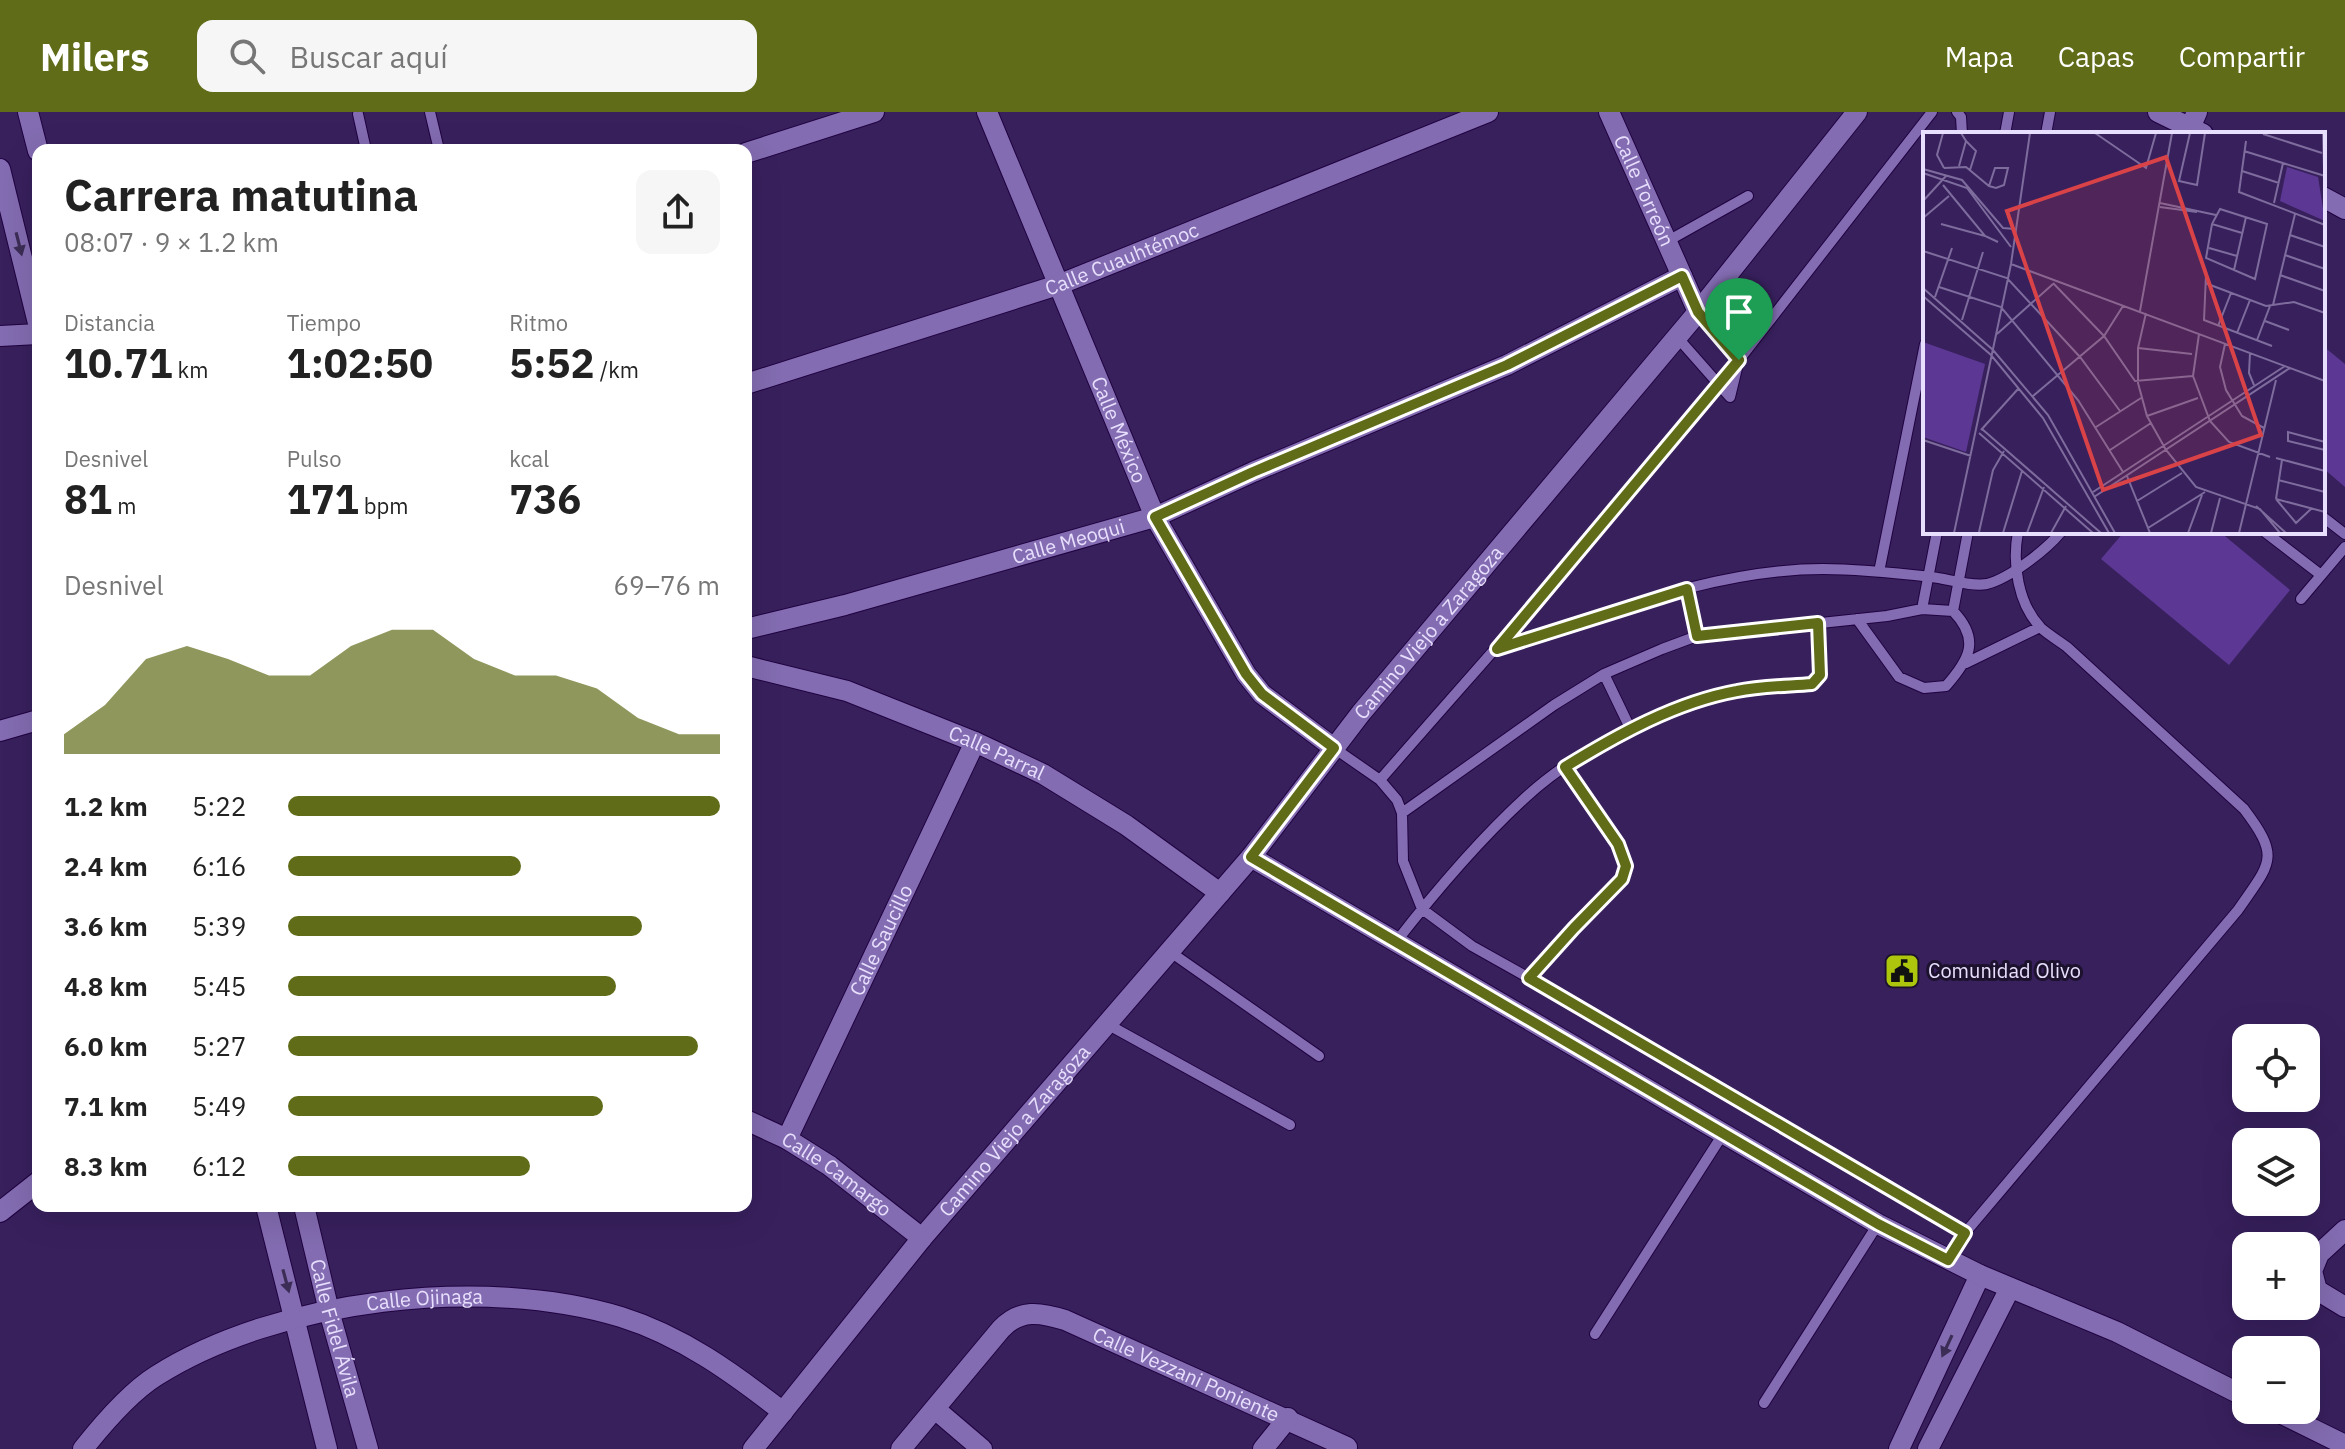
<!DOCTYPE html>
<html lang="es">
<meta charset="utf-8">
<style>
:root{--surface:#fff;--page:#f6f6f6;--text:#222;--muted:#767676;--accent:#616c19}
body{margin:0;font-family:"IBM Plex Sans",sans-serif;background:var(--page);color:var(--text);height:100vh;display:flex;flex-direction:column;font-size:30px;white-space:nowrap}
*{box-sizing:border-box;margin:0}
p{font-size:26px;color:var(--muted)}
.icon{flex:none;width:44px;height:44px;fill:none;stroke:currentColor;stroke-width:2;stroke-linecap:round;stroke-linejoin:round}
.map{position:relative;flex:1;overflow:hidden}
.drawer{position:absolute;left:32px;top:32px;width:720px;height:1068px;display:flex;flex-direction:column;background:var(--surface);border-radius:16px;box-shadow:0 8px 32px #0002}
.drawer>*{flex:none}
.tools{position:absolute;left:2232px;top:912px;display:grid;gap:16px}
.tools a{display:grid;place-items:center;width:88px;height:88px;border-radius:16px;background:var(--surface);box-shadow:0 8px 32px #0002;font-size:40px}
.pin{position:absolute;display:grid;place-items:center;width:68px;height:68px;color:#fff;margin:-82px -34px;border-radius:50% 50% 50% 0;rotate:-45deg;box-shadow:0 0 8px #0007}
.pin .icon{rotate:45deg}
.round{display:grid;place-items:center;flex:none;width:84px;height:84px;border-radius:16px;background:var(--page)}
.overview{display:flex;align-items:center;justify-content:space-between;height:136px;padding:0 32px}
h1{font-size:44px;font-weight:800;line-height:60px}
.metrics{display:grid;grid-template-columns:repeat(3,1fr);gap:12px;height:136px;padding:8px 32px}
.metrics div{display:grid;align-content:center}
.metrics b{font-size:40px;font-weight:800}
.metrics small{font-size:22px;font-weight:400}
.metrics p{font-size:22px}
.chart{height:224px;padding:16px 32px}
.chart p{display:flex;justify-content:space-between}
.chart svg{width:100%;height:144px;margin-top:8px;fill:var(--accent);opacity:.7}
ul{padding:0 32px;list-style:none;font-size:26px}
li{display:grid;grid-template-columns:128px 96px 1fr;align-items:center;height:60px}
li i{height:20px;border-radius:10px;background:var(--accent)}
header{display:flex;align-items:center;gap:48px;box-sizing:border-box;height:112px;padding:0 40px;background:var(--accent);color:#fff}
header strong{font-size:38px}
nav{display:flex;gap:44px;margin-inline-start:auto;font-size:28px}
.search{width:560px;height:72px;background:var(--page);display:flex;align-items:center;gap:20px;box-sizing:border-box;padding:0 28px;border-radius:16px;color:var(--muted);font-size:30px}
.map>svg:first-child{display:block}
.grass{fill:#5c3894}
.lines{fill:none;stroke-linecap:round;stroke-linejoin:round}
.service-casing{stroke:#200340;stroke-width:12}
.minor-casing{stroke:#200340;stroke-width:22}
.tertiary-casing{stroke:#200340;stroke-width:22}
.service{stroke:#836cb1;stroke-width:10}
.minor{stroke:#836cb1;stroke-width:20}
.tertiary{stroke:#836cb1;stroke-width:20}
.oneway{fill:#3b2d55}
.route-casing{stroke:#fff;stroke-width:16}
.route{stroke:#616c19;stroke-width:10}
.labels{text-anchor:middle;stroke-width:6;stroke-linejoin:round;paint-order:stroke}
.street-label{font-size:20px;fill:#e7dffd;stroke:#1c122d}
.poi-label{font-size:20px;fill:#e7dffd;stroke:#1c122d;text-anchor:start}
.inset-road{fill:none;stroke:#7e6c9d;stroke-width:2}
.view{fill:#d94348;fill-opacity:0.15;stroke:#d94348;stroke-width:4}
.inset-edge{fill:none;stroke:#e7dffd;stroke-width:4}
</style>
<header>
<strong>Milers</strong>
<div class="search"><svg class="icon" aria-label="search" viewBox="0 0 24 24"><circle cx="10" cy="10" r="6"/><path d="M15 15l6 6"/></svg>Buscar aquí</div>
<nav><a>Mapa</a><a>Capas</a><a>Compartir</a></nav>
</header>
<div class="map">
<svg width="2345" height="1337" viewBox="0 0 2345 1337">
<rect width="100%" height="100%" fill="#38205d"/>
<!-- grass -->
<path class="grass" d="M2323,234L2345,252V375L2323,356Z
M2124,420H2220L2290,478L2229,553L2101,447Z"/>
<g class="lines">
<defs>
<path id="service" d="M430,0L439,38
M1957,0L1961,5L1962,22
M358,2L366,38
M2005,22L2009,0
M2046,22L2050,0
M1666,130L1748,84
M1698,200L1739,248L1730,285
M1677,225L1730,285
M2323,405L2345,422
M2265,420L2321,463
M1879,460L1925,232
M1687,477L1697,524
M2301,487L2345,435
M1922,497L1937,420
M1953,499L1968,420
M1497,537C1602,504 1711,457 1823,457C1859,457 1896,461 1932,465C1948,467 1971,475 1987,472C2010,466 2046,438 2061,420
M1966,551L2040,515
M1604,562L1631,618
M1334,636L1380,668L1397,688L1402,701L1403,749L1422,797L1472,834L1611,912L1965,1121
M1380,668C1460,576 1541,486 1619,393C1660,345 1696,293 1739,248L1932,0
M1402,701L1554,593L1604,562L1662,537L1697,524L1887,504L1922,497L1953,499C1981,528 1969,548 1946,574L1924,576L1899,565L1857,507
M1396,830C1435,780 1479,728 1526,685C1575,640 1643,607 1707,587C1742,575 1779,580 1815,571C1826,557 1819,528 1818,511
M1169,839L1319,944
M1529,866L1574,816L1622,767L1626,754L1618,732L1565,655
M1107,912L1290,1013
M1948,1148L1965,1121L2238,798C2271,750 2281,746 2244,697L2067,535C2059,529 2049,523 2041,516C2018,492 2012,452 2018,420
M1595,1222L1723,1022
M1764,1291L1878,1112"/>
<g id="minor">
<path d="M28,0L38,39"/>
<path id="s1" d="M987,0L1155,405L1246,562L1262,582L1334,636"/>
<path id="s2" d="M1609,0L1698,200"/>
<path d="M2190,16L2197,0"/>
<path d="M746,41L874,0"/>
<path d="M0,57L38,211"/>
<path d="M0,224L38,222"/>
<path id="s3" d="M746,272L1058,173L1488,0"/>
<path id="s4" d="M746,517L845,493L1155,405L1253,360L1507,253L1682,164"/>
<path id="s5" d="M746,1008L787,1027L830,1054L922,1126"/>
<path id="s6" d="M787,1027L975,630"/>
<path d="M266,1094L327,1337"/>
<path id="s7" d="M304,1094L329,1199L368,1337"/>
<path d="M0,1100L38,1070"/>
<path d="M2345,1118L2319,1142L2312,1159L2317,1178L2345,1195"/>
<path d="M935,1297L982,1337"/>
<path id="s8" d="M83,1337C102,1313 129,1281 156,1264C277,1187 484,1163 621,1205C682,1224 733,1261 783,1300"/>
<path id="s9" d="M901,1337L1001,1217C1020,1197 1040,1200 1065,1208L1347,1335"/>
<path d="M1263,1337L1288,1306"/>
<path d="M1899,1337L1980,1163"/>
<path d="M1928,1337L2010,1176"/>
</g>
<g id="tertiary">
<path d="M2158,0L2203,22"/>
<path d="M2323,85L2345,97"/>
<path id="s10" d="M746,554L847,579L975,630L1043,662L1126,713L1220,781"/>
<path d="M0,619L38,608"/>
<path d="M1251,745L1878,1112L1980,1163L2117,1220L2246,1285"/>
<path d="M2274,1298L2345,1333"/>
<path id="s11" d="M753,1337L922,1126L1251,745L1361,601L1698,200L1857,0"/>
</g>
</defs>
<!-- service casing -->
<use href="#service" class="service-casing"/>
<!-- minor casing -->
<use href="#minor" class="minor-casing"/>
<!-- tertiary casing -->
<use href="#tertiary" class="tertiary-casing"/>
<!-- service -->
<use href="#service" class="service"/>
<!-- minor -->
<use href="#minor" class="minor"/>
<!-- tertiary -->
<use href="#tertiary" class="tertiary"/>
</g>
<!-- one-way arrows -->
<defs><path id="oneway-solid" d="M-6-.8H1V-3.2L6.5 0L1 3.2V.8H-6Z" transform="scale(2)"/></defs>
<g class="oneway">
<use href="#oneway-solid" transform="translate(19 132) rotate(76)"/>
<use href="#oneway-solid" transform="translate(286 1169) rotate(75)"/>
<use href="#oneway-solid" transform="translate(1947 1234) rotate(115)"/>
</g>
<g class="lines">
<defs>
<path id="route" d="M1682,164L1698,200L1739,248L1497,537L1687,477L1697,524L1818,511L1820,563L1812,572C1787,574 1761,574 1737,579C1676,590 1617,623 1565,655L1618,732L1626,754L1622,767L1574,816L1529,866L1965,1121L1948,1148L1878,1112L1251,745L1334,636L1262,582L1246,562L1155,405L1253,360L1507,253Z"/>
</defs>
<!-- route casing -->
<use href="#route" class="route-casing"/>
<!-- route -->
<use href="#route" class="route"/>
</g>
<!-- icons -->
<defs>
<symbol id="civic-square" viewBox="-11 -11 22 22"><rect x="-9" y="-9" width="18" height="18" rx="4" fill="#adc60d" stroke="#1c122d"/><path d="M-.6-6.5H3V-4.5H.6V-3L4-1V1h2V6H-6V1h2V-1L-.6-3ZM-1.2 2.5V6h2.4V2.5Z" fill="#111"/></symbol>
</defs>
<g fill-rule="evenodd">
<use href="#civic-square" x="1882" y="839" width="40" height="40"/>
</g>
<g class="labels">
<!-- street labels -->
<g class="street-label">
<text dy="7" stroke="none"><textPath href="#s2" startOffset="86">Calle Torreón</textPath></text>
<text dy="7" stroke="none"><textPath href="#s3" startOffset="396">Calle Cuauhtémoc</textPath></text>
<text dy="7" stroke="none"><textPath href="#s1" startOffset="344">Calle México</textPath></text>
<text dy="7" stroke="none"><textPath href="#s4" startOffset="334">Calle Meoqui</textPath></text>
<text dy="7" stroke="none"><textPath href="#s11" startOffset="1060">Camino Viejo a Zaragoza</textPath></text>
<text dy="7" stroke="none"><textPath href="#s10" startOffset="266">Calle Parral</textPath></text>
<text dy="7" stroke="none"><textPath href="#s6" startOffset="220">Calle Saucillo</textPath></text>
<text dy="7" stroke="none"><textPath href="#s11" startOffset="412">Camino Viejo a Zaragoza</textPath></text>
<text dy="7" stroke="none"><textPath href="#s5" startOffset="106">Calle Camargo</textPath></text>
<text dy="7" stroke="none"><textPath href="#s8" startOffset="386">Calle Ojinaga</textPath></text>
<text dy="7" stroke="none"><textPath href="#s7" startOffset="126">Calle Fidel Ávila</textPath></text>
<text dy="7" stroke="none"><textPath href="#s9" startOffset="358">Calle Vezzani Poniente</textPath></text>
</g>
<!-- poi labels -->
<g class="poi-label">
<text x="1928" y="866">Comunidad Olivo</text>
</g>
</g>
<!-- overview -->
<g transform="translate(1923 20)">
<rect width="402" height="402" fill="#38205d"/>
<path d="M0,210L62,232L43,320L0,305Z" fill="#5c3894"/>
<path d="M364,35L395,45L402,89L357,69Z" fill="#5c3894"/>
<path class="inset-road" d="M20,1L14,23L21,36M172,1L223,36L233,1M267,1L256,49L274,53L282,1M400,1L402,70M340,2L399,21M43,9L53,19L47,38M323,9L316,60L402,93M321,19L402,44M36,34L43,9L38,1M21,36L43,35L66,54L73,56L81,53L85,36H72L66,54M0,37L39,48L80,96L92,97M319,39L356,51M0,41L44,56L88,115M20,53L62,104L75,110M0,69L23,44M237,71L293,83M351,71L360,31M237,75L274,80M297,77L344,92L332,147L283,126L289,92ZM0,86L26,64M18,92L62,104M289,92L319,101M367,103L402,115M286,116L314,124M0,119L84,146L157,225L197,279M362,123L402,137M88,132L402,249M311,138L323,85M283,143L281,188L349,214M357,143L402,159M130,151L181,204L212,249L270,244M282,151L343,174L371,170L402,181M16,155L78,175L155,268L200,340M0,156L70,218L125,283L192,401M0,164L68,223L120,286L186,401M12,165L29,116M350,173L372,82M217,179L249,1M223,181L215,216V251L224,284L243,318L273,355L337,377L357,401M39,188L60,120M342,189L366,198M295,194L308,161M314,201L327,168M74,202L130,152M276,202L270,244L287,289L306,310L347,325M334,208L347,174M302,212L297,235L303,258L319,284L341,296M215,216L269,222M327,221L326,241L331,253M110,264L181,204L200,174M224,284L275,266M173,295L218,266M59,297L178,401M58,298L95,257M56,301L170,401M0,308L48,324M402,310L365,300V309L402,318M187,318L228,291M353,326L402,339M204,344L227,401M355,348L402,360M170,360L362,234M171,365L367,236M353,367L373,391L389,376M353,367L402,380M353,367L359,328M214,369L259,341M333,374L363,401M225,396L282,360M56,400L70,338L81,319M31,401L88,132L107,1M80,401L99,339M104,401L121,355M128,401L143,374M265,401L279,363M288,401L297,366M316,401L353,248"/>
<path class="view" d="M243,25L338,303L180,358L84,79Z"/>
<rect width="402" height="402" class="inset-edge"/>
</g>
</svg>
<div class="tools">
<a><svg class="icon" aria-label="locate" viewBox="0 0 24 24"><circle cx="12" cy="12" r="6"/><path d="M12 2v4M12 18v4M2 12h4M18 12h4"/></svg></a>
<a><svg class="icon" aria-label="layers" viewBox="0 0 24 24"><path d="M12 4l9 5-9 5-9-5zM3 14l9 5 9-5"/></svg></a>
<a>+</a>
<a>−</a>
</div>
<div class="pin" style="left:1739px;top:248px;background:#1e9e55"><svg class="icon" aria-label="arrive" viewBox="0 0 24 24"><path d="M6 21V4h12l-3 4 3 4H6"/></svg></div>
<section class="drawer">
<div class="overview"><div><h1>Carrera matutina</h1><p>08:07 · 9 × 1.2 km</p></div><a class="round"><svg class="icon" aria-label="share" viewBox="0 0 24 24"><path d="M12 15V3M7 8l5-5 5 5M5 13v7h14v-7"/></svg></a></div>
<div class="metrics">
<div><p>Distancia</p><b>10.71<small> km</small></b></div>
<div><p>Tiempo</p><b>1:02:50</b></div>
<div><p>Ritmo</p><b>5:52<small> /km</small></b></div>
</div>
<div class="metrics">
<div><p>Desnivel</p><b>81<small> m</small></b></div>
<div><p>Pulso</p><b>171<small> bpm</small></b></div>
<div><p>kcal</p><b>736</b></div>
</div>
<div class="chart"><p><span>Desnivel</span>69–76 m</p>
<svg viewBox="0 0 160 44" preserveAspectRatio="none"><path d="M0 44V38L10 29L20 15L30 11L40 15L50 20L60 20L70 11L80 6L90 6L100 15L110 20L120 20L130 24L140 33L150 38L160 38V44z"/></svg>
</div>
<ul>
<li><b>1.2 km</b>5:22<i style="width:100%"></i></li>
<li><b>2.4 km</b>6:16<i style="width:54%"></i></li>
<li><b>3.6 km</b>5:39<i style="width:82%"></i></li>
<li><b>4.8 km</b>5:45<i style="width:76%"></i></li>
<li><b>6.0 km</b>5:27<i style="width:95%"></i></li>
<li><b>7.1 km</b>5:49<i style="width:73%"></i></li>
<li><b>8.3 km</b>6:12<i style="width:56%"></i></li>
</ul>
</section>
</div>
